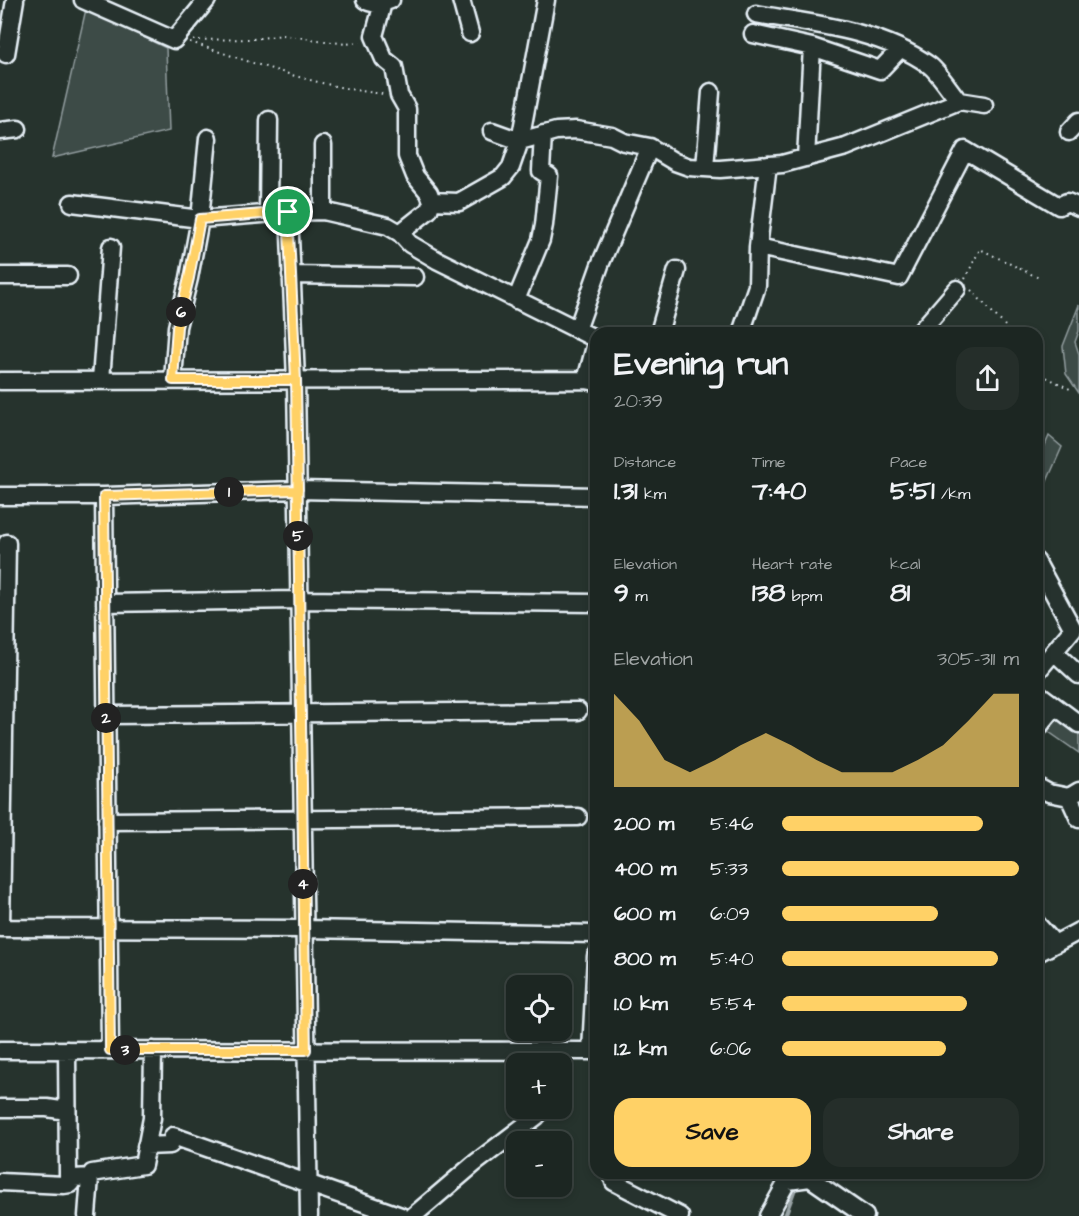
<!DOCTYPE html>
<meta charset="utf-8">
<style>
:root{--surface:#1c2622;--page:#252e2a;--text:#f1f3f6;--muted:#a0a5a5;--line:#3a4340;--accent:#ffd166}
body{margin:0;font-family:"Architects Daughter",sans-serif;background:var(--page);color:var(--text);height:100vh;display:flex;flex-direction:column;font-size:22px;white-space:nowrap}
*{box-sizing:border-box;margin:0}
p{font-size:20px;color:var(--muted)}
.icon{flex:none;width:33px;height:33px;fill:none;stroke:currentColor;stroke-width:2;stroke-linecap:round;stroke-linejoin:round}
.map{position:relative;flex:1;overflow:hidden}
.drawer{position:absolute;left:590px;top:327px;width:453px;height:852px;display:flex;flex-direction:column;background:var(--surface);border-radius:18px;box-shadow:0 3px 9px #0003,0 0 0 2px var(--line)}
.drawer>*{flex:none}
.controls{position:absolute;left:506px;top:975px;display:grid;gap:12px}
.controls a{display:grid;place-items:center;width:66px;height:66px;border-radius:12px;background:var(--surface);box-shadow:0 3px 9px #0003,0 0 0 2px var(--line);font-size:30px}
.pin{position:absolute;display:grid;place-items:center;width:51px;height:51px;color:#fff;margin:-26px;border:3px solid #fff;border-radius:50%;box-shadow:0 2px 6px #0007}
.km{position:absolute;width:30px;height:30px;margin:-15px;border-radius:50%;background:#222;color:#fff;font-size:16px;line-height:30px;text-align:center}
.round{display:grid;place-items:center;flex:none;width:63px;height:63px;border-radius:18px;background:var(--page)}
.headline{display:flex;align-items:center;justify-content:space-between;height:102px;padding:0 24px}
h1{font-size:33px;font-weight:700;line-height:45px}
.figures{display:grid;grid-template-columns:repeat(3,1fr);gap:9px;height:102px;padding:6px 24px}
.figures div{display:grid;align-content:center}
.figures b{font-size:26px;font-weight:700}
.figures small{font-size:16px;font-weight:400}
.figures p{font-size:16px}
.chart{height:168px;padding:12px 24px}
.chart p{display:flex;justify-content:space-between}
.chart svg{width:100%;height:108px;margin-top:6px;fill:var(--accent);opacity:.7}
.cta{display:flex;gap:12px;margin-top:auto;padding:12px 24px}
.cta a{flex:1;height:69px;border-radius:18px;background:var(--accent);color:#111;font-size:24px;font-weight:700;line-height:69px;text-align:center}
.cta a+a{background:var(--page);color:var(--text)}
ul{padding:0 24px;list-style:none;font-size:20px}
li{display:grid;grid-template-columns:96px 72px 1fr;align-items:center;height:45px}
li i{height:15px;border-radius:8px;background:var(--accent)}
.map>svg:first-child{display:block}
.green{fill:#3e4b47;stroke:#939ea0;stroke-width:1.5}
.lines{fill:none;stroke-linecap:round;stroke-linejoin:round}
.stream{stroke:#98a3a5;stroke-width:4}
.minor-casing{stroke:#e8f1f8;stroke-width:21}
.path{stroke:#e8f1f8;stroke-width:2;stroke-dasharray:1.5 4.5;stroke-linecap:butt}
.minor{stroke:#26332d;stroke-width:16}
.route-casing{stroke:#fff;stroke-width:12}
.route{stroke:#ffd166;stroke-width:8}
</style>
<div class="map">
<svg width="1079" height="1216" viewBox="0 0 1079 1216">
<rect width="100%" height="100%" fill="#26332d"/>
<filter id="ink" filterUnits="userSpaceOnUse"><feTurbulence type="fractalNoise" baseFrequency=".0167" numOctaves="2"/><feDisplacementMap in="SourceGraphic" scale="12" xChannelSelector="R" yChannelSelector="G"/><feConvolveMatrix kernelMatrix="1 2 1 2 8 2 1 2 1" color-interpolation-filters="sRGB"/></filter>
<g filter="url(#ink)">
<!-- green -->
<path class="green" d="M86,9L166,48L169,131L52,158Z
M1079,305V331L1075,342L1079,354V393L1066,374L1063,346Z
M1049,436L1062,447L1037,504V464Z
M1036,683L1079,716V753L1049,732L1037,706Z"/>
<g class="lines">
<!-- stream -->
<path class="stream" d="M785,1216L796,1186"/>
<defs>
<path id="minor" d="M83,0L174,40L207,0
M365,0C372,5 383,3 391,0
M461,0L470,33
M383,3L374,36L384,59L394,67L399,95L407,109V156L415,176L429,193L432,201L429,210L400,233
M756,14C814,24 880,30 929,65C938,71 951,92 959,101L984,105
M753,34L812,47L880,70L900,49
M6,54L15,0
M0,131L18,129
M492,131L520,141L556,131L576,130L612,136L624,142L650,147L675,162L689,167L720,169L782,164L846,147L959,101
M1069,132L1079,121
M323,145V211
M806,158L812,47
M705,168L711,92
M432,201L459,202L503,177L511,167L520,141L546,0
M72,203L200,219L289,212L323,211L388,226L400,233L410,244L437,260L596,339
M289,212L296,380L309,1216
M268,213L269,120
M758,247L899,277L965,150L1059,206L1067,202L1079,207
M291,275L415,277
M0,276H68
M516,300L541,240L544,225L549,176L541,171L543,134
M577,330L600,265L650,147
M659,333L677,270
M741,333L757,286L758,247L768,165
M919,333L957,289
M101,380L111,247
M173,380L177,327L189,278L200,219L208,138
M586,380L596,343
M0,381L586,380L596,382
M0,496H104L298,490L596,496
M104,496L110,1050
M1036,561L1073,629L1036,673
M105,603L299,600L596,603
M1054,652L1079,675
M1036,692L1079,724
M106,715L578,711
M1036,730L1055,707
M1036,786L1049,793L1069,797
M1079,791L1069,797L1079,819
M107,821L578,817
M1036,923L1055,944
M0,928L304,929L596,934
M1,928L7,543
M1036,954L1079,931
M0,1050L591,1051L596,1052
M67,1050L68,1175L70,1184
M591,1051L596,956
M0,1108H47L67,1111
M146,1146L170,1145L173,1136L401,1216
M618,1173L613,1177L614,1182L680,1216
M788,1181L810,1178L865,1216
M0,1182L64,1185L70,1184L74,1178L90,1177L92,1173L143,1165L152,1118L153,1050
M87,1216L90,1177
M413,1216L474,1164L537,1116
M768,1216L792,1173"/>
</defs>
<!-- minor casing -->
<use href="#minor" class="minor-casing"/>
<!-- path -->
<path class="path" d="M193,40L253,39L283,35L346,44L360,42
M190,42C254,63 317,87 384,94
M965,279L980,249L1041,279
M971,290L1008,329L1005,333
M1036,372L1070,389"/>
<!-- minor -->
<use href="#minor" class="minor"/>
</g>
</g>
<g class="lines" filter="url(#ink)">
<defs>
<path id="route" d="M288,212L296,380L298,490L104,496L110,1050H306C302,827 300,604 296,380H173L177,327L189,278L200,219L288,212"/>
</defs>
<!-- route casing -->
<use href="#route" class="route-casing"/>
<!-- route -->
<use href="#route" class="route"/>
</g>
</svg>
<div class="controls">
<a><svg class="icon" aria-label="locate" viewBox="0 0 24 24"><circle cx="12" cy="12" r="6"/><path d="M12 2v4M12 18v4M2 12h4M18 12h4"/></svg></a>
<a>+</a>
<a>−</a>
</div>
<div class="pin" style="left:288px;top:212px;background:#1e9e55"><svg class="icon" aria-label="arrive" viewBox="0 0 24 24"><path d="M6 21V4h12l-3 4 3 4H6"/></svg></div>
<b class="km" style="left:229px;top:492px">1</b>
<b class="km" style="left:106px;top:718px">2</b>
<b class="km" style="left:125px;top:1050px">3</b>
<b class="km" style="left:303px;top:884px">4</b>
<b class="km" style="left:298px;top:536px">5</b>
<b class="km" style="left:181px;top:312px">6</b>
<section class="drawer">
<div class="headline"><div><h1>Evening run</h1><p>20:39</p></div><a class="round"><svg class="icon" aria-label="share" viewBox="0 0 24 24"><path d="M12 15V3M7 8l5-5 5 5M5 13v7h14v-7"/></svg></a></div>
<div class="figures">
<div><p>Distance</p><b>1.31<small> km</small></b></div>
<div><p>Time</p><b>7:40</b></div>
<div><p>Pace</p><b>5:51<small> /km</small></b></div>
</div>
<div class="figures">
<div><p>Elevation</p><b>9<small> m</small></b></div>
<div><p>Heart rate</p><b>138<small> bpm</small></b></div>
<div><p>kcal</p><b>81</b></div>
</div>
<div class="chart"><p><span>Elevation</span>305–311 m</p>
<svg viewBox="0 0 160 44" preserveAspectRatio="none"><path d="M0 44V6L10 17L20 33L30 38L40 33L50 27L60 22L70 27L80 33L90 38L100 38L110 38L120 33L130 27L140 17L150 6L160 6V44z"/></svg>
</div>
<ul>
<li><b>200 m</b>5:46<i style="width:85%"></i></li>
<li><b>400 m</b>5:33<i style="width:100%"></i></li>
<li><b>600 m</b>6:09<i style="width:66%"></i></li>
<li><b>800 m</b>5:40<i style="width:91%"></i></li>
<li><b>1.0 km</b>5:54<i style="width:78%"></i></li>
<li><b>1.2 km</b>6:06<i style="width:69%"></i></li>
</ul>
<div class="cta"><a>Save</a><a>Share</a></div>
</section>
</div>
